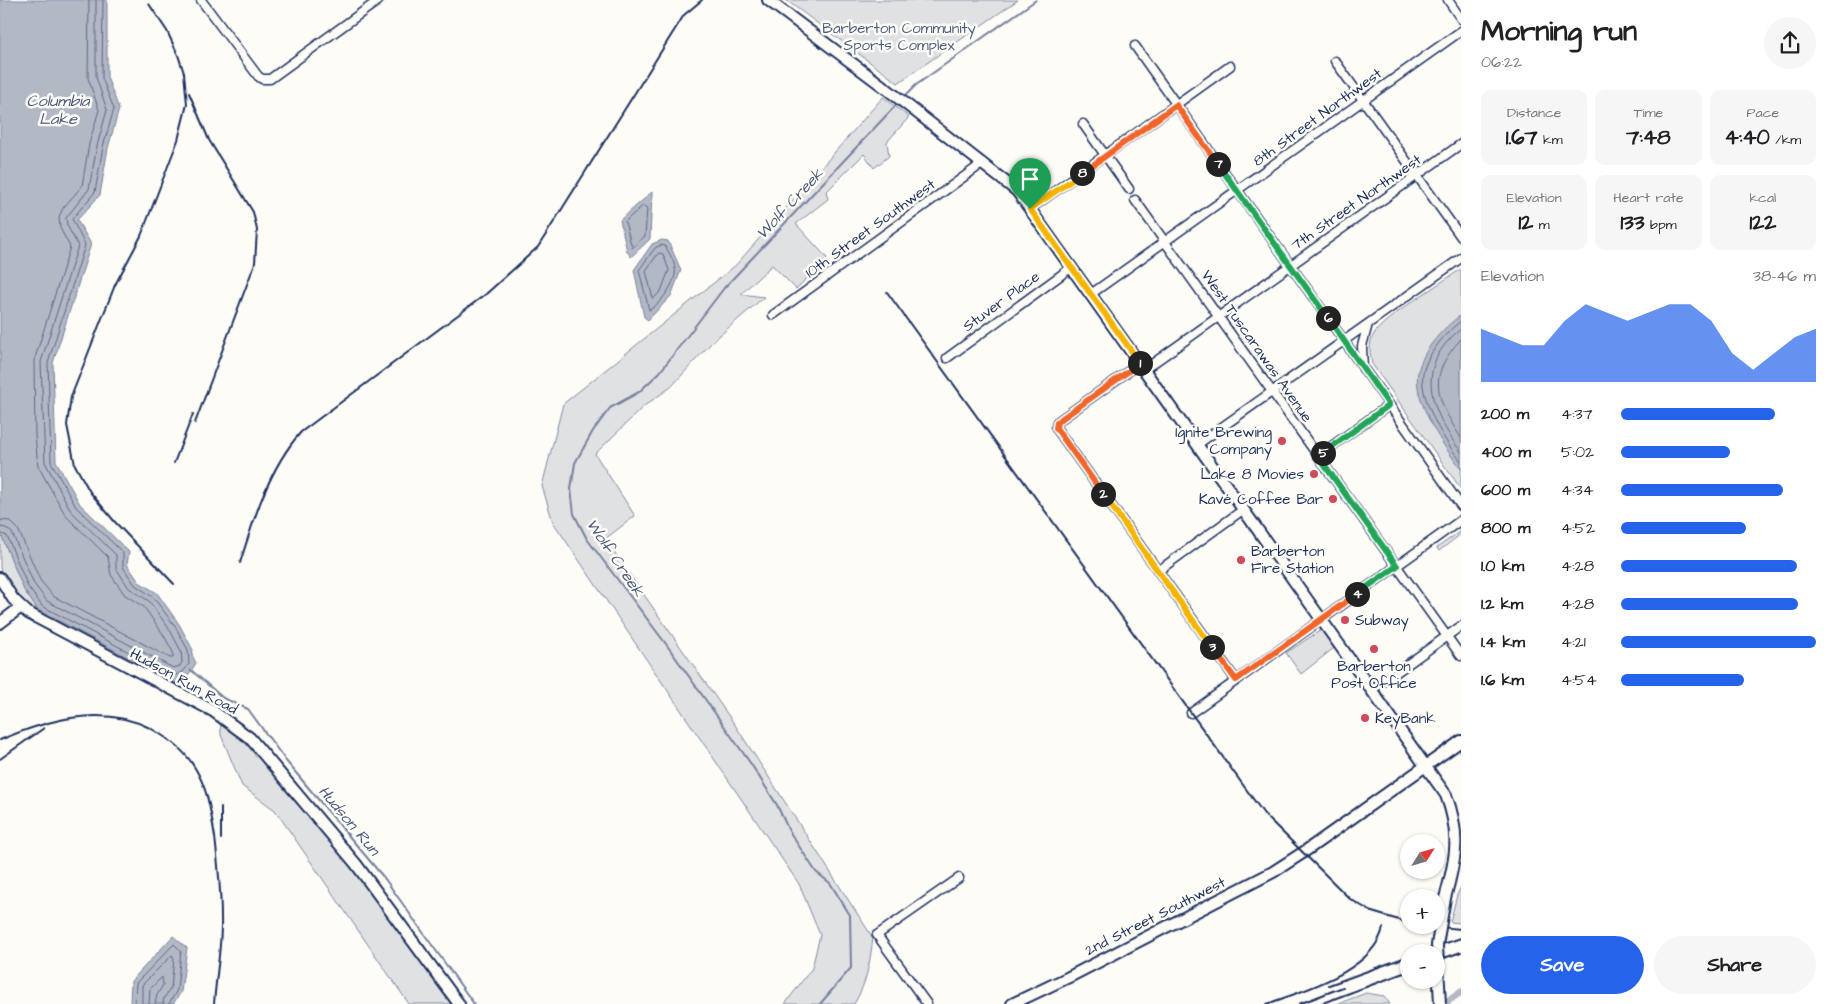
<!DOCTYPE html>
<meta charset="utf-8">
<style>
:root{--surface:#fff;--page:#f6f6f6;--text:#202124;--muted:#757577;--accent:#2563eb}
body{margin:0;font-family:"Architects Daughter",sans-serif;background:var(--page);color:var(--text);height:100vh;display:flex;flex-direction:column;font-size:19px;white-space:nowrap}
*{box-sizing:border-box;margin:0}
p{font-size:16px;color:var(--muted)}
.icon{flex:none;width:28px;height:28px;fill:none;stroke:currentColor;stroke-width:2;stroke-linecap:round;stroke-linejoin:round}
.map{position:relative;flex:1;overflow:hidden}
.drawer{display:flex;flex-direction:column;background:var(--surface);width:375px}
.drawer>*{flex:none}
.needle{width:32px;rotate:53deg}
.tools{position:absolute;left:1400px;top:834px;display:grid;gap:10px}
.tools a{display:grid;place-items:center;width:45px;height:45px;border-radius:50%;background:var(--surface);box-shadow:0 1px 4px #0004;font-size:25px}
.pin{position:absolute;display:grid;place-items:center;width:42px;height:42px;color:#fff;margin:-51px -21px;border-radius:50% 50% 50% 0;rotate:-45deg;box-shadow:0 0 5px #0007}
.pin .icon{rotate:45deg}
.km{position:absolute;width:25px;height:25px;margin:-12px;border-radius:50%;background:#222;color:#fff;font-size:14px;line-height:25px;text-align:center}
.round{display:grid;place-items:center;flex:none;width:52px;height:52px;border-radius:26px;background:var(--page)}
.overview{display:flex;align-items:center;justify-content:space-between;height:85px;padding:0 20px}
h1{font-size:28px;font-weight:700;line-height:38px}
.metrics{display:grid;grid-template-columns:repeat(3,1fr);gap:8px;height:85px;padding:5px 20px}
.metrics div{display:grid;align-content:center;border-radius:10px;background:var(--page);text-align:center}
.metrics b{font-size:21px;font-weight:700}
.metrics small{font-size:14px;font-weight:400}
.metrics p{font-size:14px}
.chart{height:140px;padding:10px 20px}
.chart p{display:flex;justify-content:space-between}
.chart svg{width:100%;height:90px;margin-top:5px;fill:var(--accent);opacity:.7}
.cta{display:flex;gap:10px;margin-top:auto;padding:10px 20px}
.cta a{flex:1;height:58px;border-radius:30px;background:var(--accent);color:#fff;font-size:20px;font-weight:700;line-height:58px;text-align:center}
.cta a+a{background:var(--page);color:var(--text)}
ul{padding:0 20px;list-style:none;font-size:16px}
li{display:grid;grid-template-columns:80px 60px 1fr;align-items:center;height:38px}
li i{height:12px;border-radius:6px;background:var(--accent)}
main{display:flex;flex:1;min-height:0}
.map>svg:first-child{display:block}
.green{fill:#e0e1e3;stroke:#7e88a0}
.water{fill:#b3b8c5;stroke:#76819c}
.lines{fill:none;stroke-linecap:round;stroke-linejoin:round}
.shore{stroke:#586687;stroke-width:1}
.stream{stroke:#76819c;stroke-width:2}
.canal{stroke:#b3b8c5;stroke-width:7}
.street-casing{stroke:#1b2f5e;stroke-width:11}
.secondary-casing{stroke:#1b2f5e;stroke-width:14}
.street{stroke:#fdfcf7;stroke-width:8}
.secondary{stroke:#fdfcf7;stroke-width:10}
.rail{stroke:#1b2f5e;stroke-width:2}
.secondary-bridge-casing{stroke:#1b2f5e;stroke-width:14;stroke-linecap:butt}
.secondary-bridge{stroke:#fdfcf7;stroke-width:10}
.split-1-casing{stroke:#fff;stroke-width:10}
.split-2-casing{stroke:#fff;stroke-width:10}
.split-3-casing{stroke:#fff;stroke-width:10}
.split-4-casing{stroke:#fff;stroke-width:10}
.split-5-casing{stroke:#fff;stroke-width:10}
.split-6-casing{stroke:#fff;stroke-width:10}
.split-7-casing{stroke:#fff;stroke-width:10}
.split-8-casing{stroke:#fff;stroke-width:10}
.split-9-casing{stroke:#fff;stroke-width:10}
.split-1{stroke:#f5b400;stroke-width:6}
.split-2{stroke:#f0652b;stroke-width:6}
.split-3{stroke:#f5b400;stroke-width:6}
.split-4{stroke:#f0652b;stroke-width:6}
.split-5{stroke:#22a559;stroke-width:6}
.split-6{stroke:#22a559;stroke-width:6}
.split-7{stroke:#22a559;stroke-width:6}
.split-8{stroke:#f0652b;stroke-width:6}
.split-9{stroke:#f5b400;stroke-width:6}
.poi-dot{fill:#d1495b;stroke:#fdfcf7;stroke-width:2}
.labels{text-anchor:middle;stroke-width:5;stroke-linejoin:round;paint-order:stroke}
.park-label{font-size:15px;fill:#4c5c7f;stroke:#fdfcf7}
.street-label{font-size:15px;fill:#1b2f5e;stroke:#fdfcf7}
.poi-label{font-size:15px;fill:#1b2f5e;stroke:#fdfcf7;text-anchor:end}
.water-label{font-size:16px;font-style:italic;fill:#49587d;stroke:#fdfcf7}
</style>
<main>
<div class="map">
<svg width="1461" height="1004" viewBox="0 0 1461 1004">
<rect width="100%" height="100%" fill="#fdfcf7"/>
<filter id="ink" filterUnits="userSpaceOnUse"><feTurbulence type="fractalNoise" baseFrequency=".02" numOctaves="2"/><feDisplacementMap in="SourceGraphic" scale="10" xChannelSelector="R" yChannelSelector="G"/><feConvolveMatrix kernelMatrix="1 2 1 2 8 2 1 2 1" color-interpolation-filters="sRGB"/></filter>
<g filter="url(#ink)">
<!-- green -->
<path class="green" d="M786,0H1018L898,83Z
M883,97L909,117L887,142L889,156L874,168L864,154L826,192L828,199L796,224L827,258L796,289L772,265L741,294L764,297L712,342L671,387L644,406L595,454L635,516L605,539L735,725L873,938C870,961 867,983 854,1004H785L812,968L820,935L799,884L553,522L542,486L563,404L736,265Z
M1461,269V489L1372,364C1370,354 1368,344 1374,334C1382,319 1444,281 1461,269Z
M0,532L24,590L37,609C23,606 3,582 0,568C0,557 0,543 0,532Z
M1459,532L1461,534L1439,551L1437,548Z
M1321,630L1334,648L1301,674L1286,653Z
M220,715L237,727L306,803L459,1004H409L275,810L242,786L221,735Z
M1461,887V923L1450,922L1457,895Z
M1366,993L1384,996L1390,1004H1337Z"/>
<!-- water -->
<path class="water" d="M0,0H107V77L119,109L108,148L100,195L77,220L91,244L53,363L56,461L80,504L129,552L127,564L139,582L157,593L179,624L193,650L192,655L196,663L185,680L181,678L178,684L37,609L24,590L0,532Z
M652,192L650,239L631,257L627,251L620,220Z
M662,240L668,241L681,270L671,296L648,320L644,317L634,270L652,244Z
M1461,315V468C1444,449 1412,399 1418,372C1423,349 1443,328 1461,315Z
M173,936L187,948L181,992L173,1004H130L131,981Z"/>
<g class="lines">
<!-- shore -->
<path class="shore" d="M643,206L647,208L645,236L632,248L625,222Z
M662,245L665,246C669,253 674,260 675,268C678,281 660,305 649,310L639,270L655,248Z
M659,253L663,254L669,270L661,291L653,299L646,271Z
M1461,321C1446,332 1426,355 1423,374C1419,399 1445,443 1461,461
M1461,329C1413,366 1430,410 1461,452
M1461,339C1426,377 1436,398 1461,438
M0,520L10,521L18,529L40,580L53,596L170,658H173V652L163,634L144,607L125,595L111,575L108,557L66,516L38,466L35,436L34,361L70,247L60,228L59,217L63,208L82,186L89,144L99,110L88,78L89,0
M0,527L6,528L12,533L34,584L47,601L173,668L180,666L182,662L181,651L170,630L149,601L129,588L116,568V555L71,511L45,462L41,362L78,246L67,225L66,218L89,189L97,146L107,110L96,77V0
M0,533L7,536L28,587L42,606L174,676L183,672L189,664L188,650L175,626L153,597L135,585L123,567V553L76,507L51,462L48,363L85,245L72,219L95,192L103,147L114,109L102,78L103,0
M135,1004L136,983L174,944L181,951L177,990L169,1004
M142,1004V985L172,955L174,958L171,988L164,998L163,1004
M149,1004L150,989L162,977L163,985L157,995L155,1004"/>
<!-- stream -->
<path class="stream" d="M903,98L916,85L1036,0
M191,670L223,698L248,709L286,761L385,879L474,1004
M820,1004L851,968L850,915L830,883L816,872L789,831L777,805L751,764L666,644L587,539L574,514L571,489L575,463L593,431L610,408L639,392L660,372L724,288L898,103"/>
<!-- canal -->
<path class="canal" d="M1444,1004L1461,992"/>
<defs>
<path id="street" d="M201,0L258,76L262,79H270L379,0
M1448,0L1461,19
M1135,46L1461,506
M1335,61L1461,237
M1083,124L1129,189
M1135,200L1461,656
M1030,209L1230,66
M1091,294L1461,31
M773,315L983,163
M947,358L1072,267
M1140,363L1057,422L1056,428L1236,680
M1145,369L1461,144
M1363,369L1362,346L1368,324
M1198,444L1461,258
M1318,456L1389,405
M1158,571L1244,509
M1373,689L1461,626
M1191,713L1461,520
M927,1004L877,935L959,878"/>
<path id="secondary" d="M768,0L888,90L1017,191L1446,795C1461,835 1456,858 1445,898
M0,578L13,599L28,613L213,711L250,738L356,864L459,1004
M0,623L21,607
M1012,1004L1069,977L1273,872L1304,852L1461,741"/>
</defs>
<!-- street casing -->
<use href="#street" class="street-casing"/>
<!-- secondary casing -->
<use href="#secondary" class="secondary-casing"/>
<!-- street -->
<use href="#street" class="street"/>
<!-- secondary -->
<use href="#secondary" class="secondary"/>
<!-- rail -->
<path class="rail" d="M149,4L167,31L178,55L184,73L187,104L178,140L141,236L115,285L71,397L67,425L75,465L90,492L115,522L174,584
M189,93L209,140L253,212L257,230L255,263L195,423
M887,292L1264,814L1350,899L1372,912L1409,923
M174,463L193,414
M240,563C254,518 269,468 301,432L486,294L538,247L684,15L702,0
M0,740C47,720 102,704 150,728C168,738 185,750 195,768C208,789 211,814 215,837C218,864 221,890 221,917C222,945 216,975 214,1004
M0,759L44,728
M221,807V839
M1418,925L1461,929
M1419,952L1461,938
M1436,961L1461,952
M1329,985L1409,956
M1267,1004C1304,990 1373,971 1383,928
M1299,1004L1343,987
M1320,1004L1409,971"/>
<defs>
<path id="secondary-bridge" d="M1440,1004L1437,945L1445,898"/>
</defs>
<!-- secondary-bridge casing -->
<use href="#secondary-bridge" class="secondary-bridge-casing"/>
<!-- secondary-bridge -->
<use href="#secondary-bridge" class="secondary-bridge"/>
</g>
</g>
<g class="lines" filter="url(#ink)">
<defs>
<path id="split-1" d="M1030,209L1140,363"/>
<path id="split-2" d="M1103,494L1056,428L1057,422L1140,363"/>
<path id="split-3" d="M1103,494L1212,647"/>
<path id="split-4" d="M1212,647L1236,680L1357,594"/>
<path id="split-5" d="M1323,453L1318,456L1397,566L1357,594"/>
<path id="split-6" d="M1323,453L1389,405L1328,318"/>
<path id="split-7" d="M1218,164L1328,318"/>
<path id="split-8" d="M1082,173L1176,105L1218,164"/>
<path id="split-9" d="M1030,209L1082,173"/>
</defs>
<!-- split-1 casing -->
<use href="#split-1" class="split-1-casing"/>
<!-- split-2 casing -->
<use href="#split-2" class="split-2-casing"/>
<!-- split-3 casing -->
<use href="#split-3" class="split-3-casing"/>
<!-- split-4 casing -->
<use href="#split-4" class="split-4-casing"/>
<!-- split-5 casing -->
<use href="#split-5" class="split-5-casing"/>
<!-- split-6 casing -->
<use href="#split-6" class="split-6-casing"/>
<!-- split-7 casing -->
<use href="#split-7" class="split-7-casing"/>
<!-- split-8 casing -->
<use href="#split-8" class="split-8-casing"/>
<!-- split-9 casing -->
<use href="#split-9" class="split-9-casing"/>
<!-- split-1 -->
<use href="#split-1" class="split-1"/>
<!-- split-2 -->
<use href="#split-2" class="split-2"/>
<!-- split-3 -->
<use href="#split-3" class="split-3"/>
<!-- split-4 -->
<use href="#split-4" class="split-4"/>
<!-- split-5 -->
<use href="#split-5" class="split-5"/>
<!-- split-6 -->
<use href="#split-6" class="split-6"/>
<!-- split-7 -->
<use href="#split-7" class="split-7"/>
<!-- split-8 -->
<use href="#split-8" class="split-8"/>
<!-- split-9 -->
<use href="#split-9" class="split-9"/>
</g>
<!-- markers -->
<g class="poi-dot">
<circle cx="1282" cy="441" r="5"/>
<circle cx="1314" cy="474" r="5"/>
<circle cx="1333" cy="499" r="5"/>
<circle cx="1241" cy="560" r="5"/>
<circle cx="1345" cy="620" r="5"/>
<circle cx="1374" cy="649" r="5"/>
<circle cx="1365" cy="718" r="5"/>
</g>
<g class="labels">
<!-- park labels -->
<g class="park-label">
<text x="899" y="33">Barberton Community<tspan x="899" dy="17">Sports Complex</tspan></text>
</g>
<!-- street labels -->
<g class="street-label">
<text transform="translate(1317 117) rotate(-36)" y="5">8th Street Northwest</text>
<text transform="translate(1356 202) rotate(-35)" y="5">7th Street Northwest</text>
<text transform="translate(870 228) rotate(-36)" y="5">10th Street Southwest</text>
<text transform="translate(1001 301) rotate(-36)" y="5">Stuver Place</text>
<text transform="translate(1257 346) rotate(55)" y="5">West Tuscarawas Avenue</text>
<text transform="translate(184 681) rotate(29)" y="5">Hudson Run Road</text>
<text transform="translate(1155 916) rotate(-27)" y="5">2nd Street Southwest</text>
</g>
<!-- poi labels -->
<g class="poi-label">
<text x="1272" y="437">Ignite Brewing<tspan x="1272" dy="17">Company</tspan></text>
<text x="1304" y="479">Lake 8 Movies</text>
<text x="1323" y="504">Kavé Coffee Bar</text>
<text x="1251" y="556" text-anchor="start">Barberton<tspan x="1251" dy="17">Fire Station</tspan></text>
<text x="1355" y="625" text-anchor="start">Subway</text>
<text x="1374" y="671" text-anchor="middle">Barberton<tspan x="1374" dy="17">Post Office</tspan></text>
<text x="1375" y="723" text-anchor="start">KeyBank</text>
</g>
<!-- water labels -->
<g class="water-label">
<text x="58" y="106">Columbia<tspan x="58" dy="18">Lake</tspan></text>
<text transform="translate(789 203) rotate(-47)" y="6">Wolf Creek</text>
<text transform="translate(616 557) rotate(56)" y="6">Wolf Creek</text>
<text transform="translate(350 820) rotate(50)" y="6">Hudson Run</text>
</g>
</g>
</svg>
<div class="tools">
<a><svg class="needle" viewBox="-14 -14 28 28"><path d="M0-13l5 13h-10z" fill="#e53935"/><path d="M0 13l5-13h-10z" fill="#757577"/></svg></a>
<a>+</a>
<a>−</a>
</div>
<div class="pin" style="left:1030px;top:209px;background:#1e9e55"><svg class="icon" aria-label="arrive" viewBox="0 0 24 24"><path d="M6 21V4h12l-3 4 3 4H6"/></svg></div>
<b class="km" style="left:1140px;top:363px">1</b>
<b class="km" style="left:1103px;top:494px">2</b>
<b class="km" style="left:1212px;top:647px">3</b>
<b class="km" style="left:1357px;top:594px">4</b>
<b class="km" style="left:1323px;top:453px">5</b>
<b class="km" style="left:1328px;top:318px">6</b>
<b class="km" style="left:1218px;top:164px">7</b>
<b class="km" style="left:1082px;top:173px">8</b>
</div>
<section class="drawer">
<div class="overview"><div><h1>Morning run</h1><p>06:22</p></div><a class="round"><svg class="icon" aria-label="share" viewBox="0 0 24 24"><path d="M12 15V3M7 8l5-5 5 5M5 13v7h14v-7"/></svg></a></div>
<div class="metrics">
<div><p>Distance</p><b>1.67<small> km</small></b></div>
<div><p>Time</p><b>7:48</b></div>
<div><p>Pace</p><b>4:40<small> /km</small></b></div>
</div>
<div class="metrics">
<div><p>Elevation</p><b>12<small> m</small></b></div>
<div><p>Heart rate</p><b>133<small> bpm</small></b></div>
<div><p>kcal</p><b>122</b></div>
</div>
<div class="chart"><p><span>Elevation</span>38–46 m</p>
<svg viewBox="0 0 160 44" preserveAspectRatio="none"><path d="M0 44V18L10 22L20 26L30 26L40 14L50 6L60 10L70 14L80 10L90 6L100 6L110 14L120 30L130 38L140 30L150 22L160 18V44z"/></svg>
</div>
<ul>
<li><b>200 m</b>4:37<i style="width:79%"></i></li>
<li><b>400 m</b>5:02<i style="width:56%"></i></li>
<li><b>600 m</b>4:34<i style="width:83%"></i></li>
<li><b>800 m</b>4:52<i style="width:64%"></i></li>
<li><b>1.0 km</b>4:28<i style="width:90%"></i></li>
<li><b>1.2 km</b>4:28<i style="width:91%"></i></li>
<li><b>1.4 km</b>4:21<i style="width:100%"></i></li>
<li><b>1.6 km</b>4:54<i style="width:63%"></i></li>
</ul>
<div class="cta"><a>Save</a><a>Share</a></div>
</section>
</main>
